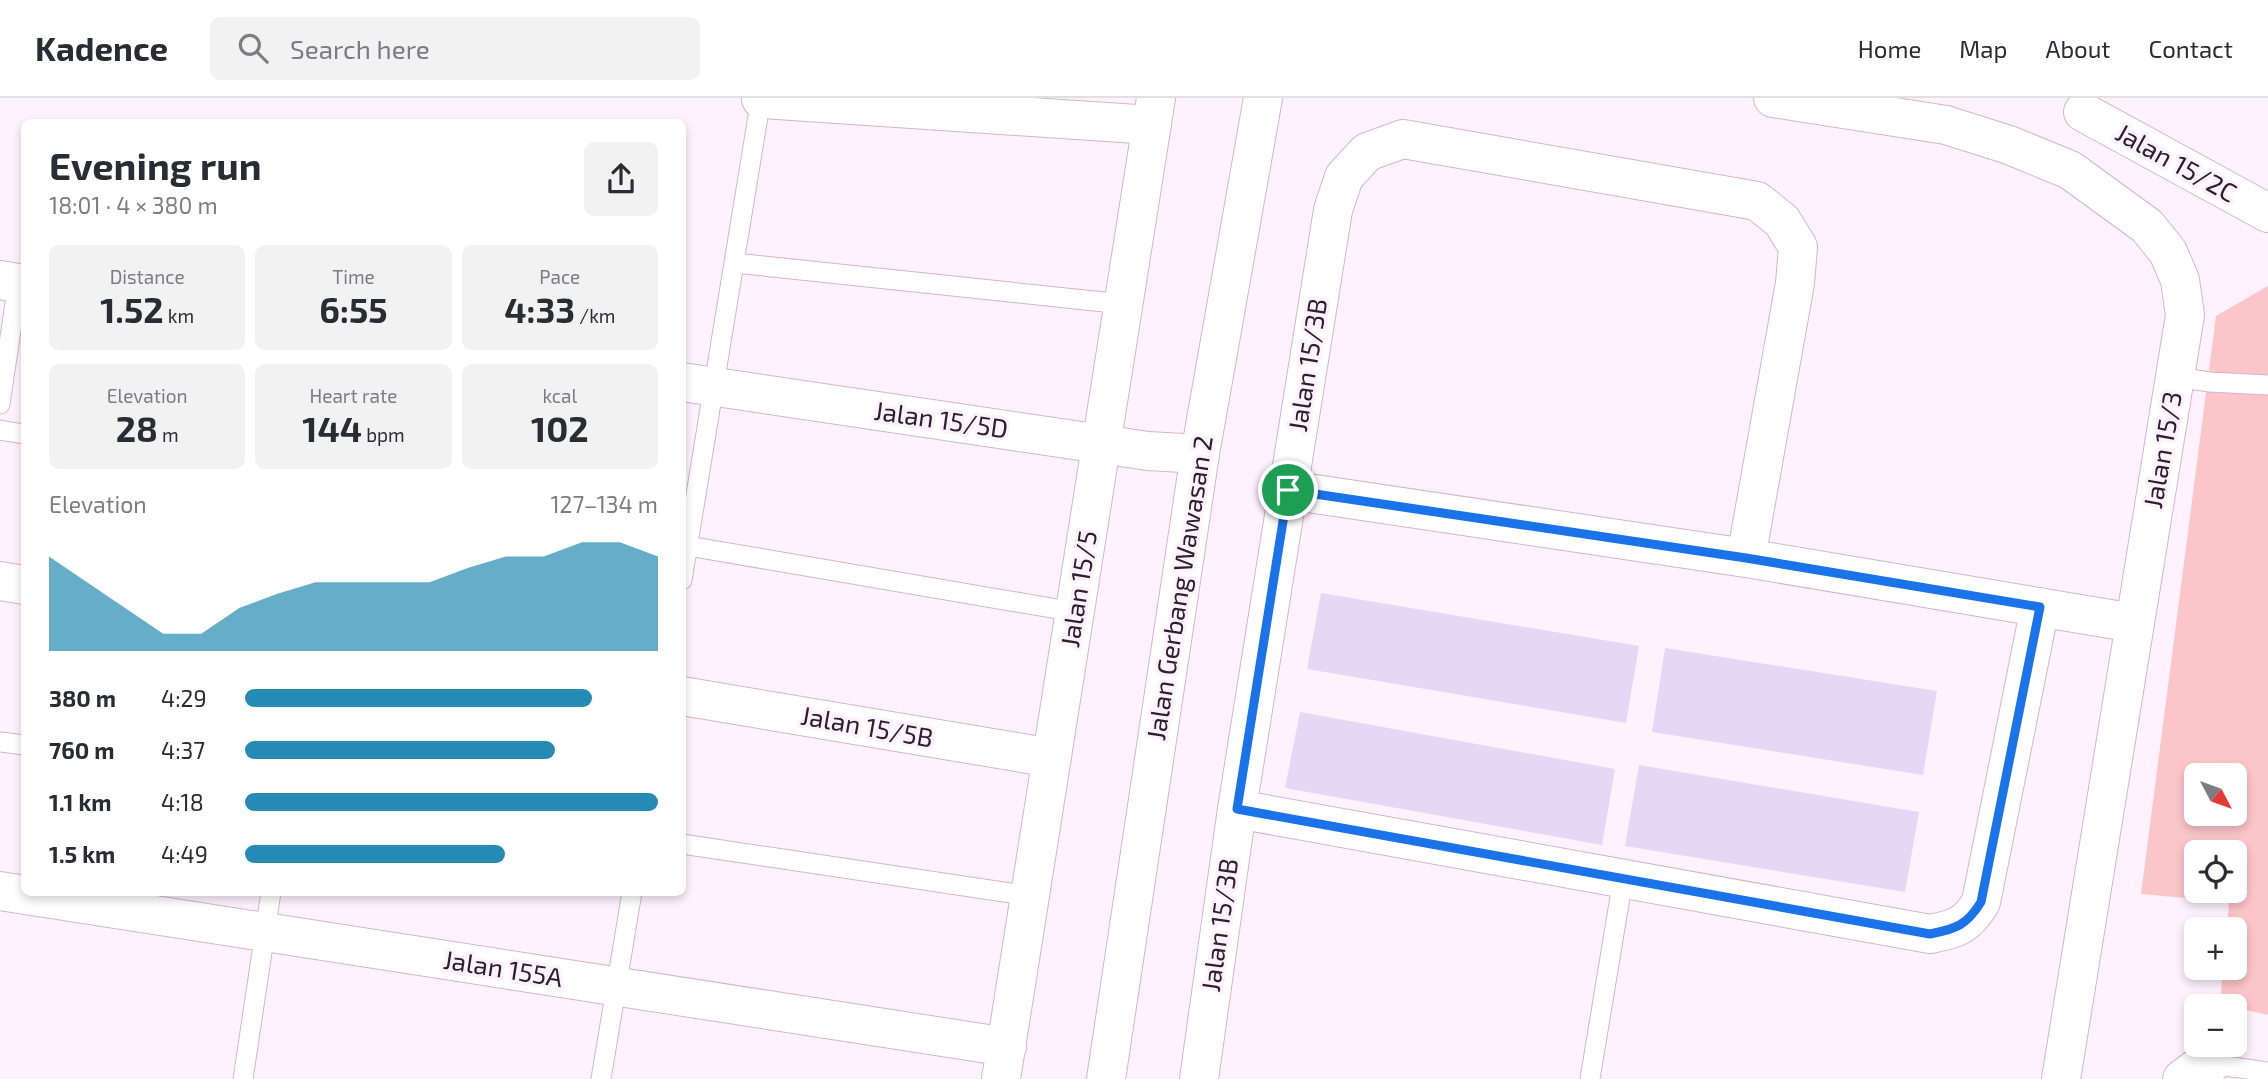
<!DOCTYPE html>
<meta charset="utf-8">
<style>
:root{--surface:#fff;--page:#f2f2f3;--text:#2b2b33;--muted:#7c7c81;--line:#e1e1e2;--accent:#268bb4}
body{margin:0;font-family:"Exo 2",sans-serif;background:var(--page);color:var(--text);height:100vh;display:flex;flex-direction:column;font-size:26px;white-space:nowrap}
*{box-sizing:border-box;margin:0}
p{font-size:23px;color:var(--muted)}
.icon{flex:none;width:38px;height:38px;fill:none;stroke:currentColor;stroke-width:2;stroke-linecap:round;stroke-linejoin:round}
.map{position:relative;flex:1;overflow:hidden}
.details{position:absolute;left:21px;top:21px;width:665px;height:777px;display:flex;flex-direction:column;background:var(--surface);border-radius:10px;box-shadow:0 4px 10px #0003}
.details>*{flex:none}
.needle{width:46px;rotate:131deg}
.buttons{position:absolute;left:2184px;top:665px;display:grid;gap:14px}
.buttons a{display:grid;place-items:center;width:63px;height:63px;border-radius:10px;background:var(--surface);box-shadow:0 4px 10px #0003;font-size:35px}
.pin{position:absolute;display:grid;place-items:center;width:60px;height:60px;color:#fff;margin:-30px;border:4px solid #fff;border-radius:50%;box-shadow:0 2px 7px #0007}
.round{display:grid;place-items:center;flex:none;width:74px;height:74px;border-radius:10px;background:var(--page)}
.head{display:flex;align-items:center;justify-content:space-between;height:119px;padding:0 28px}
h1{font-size:38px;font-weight:700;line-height:52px}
.figures{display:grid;grid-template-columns:repeat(3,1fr);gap:10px;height:119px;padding:7px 28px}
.figures div{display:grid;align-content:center;border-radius:10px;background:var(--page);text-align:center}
.figures b{font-size:35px;font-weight:700}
.figures small{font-size:19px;font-weight:400}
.figures p{font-size:19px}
.chart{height:196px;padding:14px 28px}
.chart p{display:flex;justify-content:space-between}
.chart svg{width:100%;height:126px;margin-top:7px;fill:var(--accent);opacity:.7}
ul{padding:0 28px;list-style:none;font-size:23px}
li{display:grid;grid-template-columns:112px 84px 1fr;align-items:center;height:52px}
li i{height:18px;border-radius:9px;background:var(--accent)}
header{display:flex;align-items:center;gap:42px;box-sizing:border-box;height:98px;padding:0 35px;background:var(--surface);border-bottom:2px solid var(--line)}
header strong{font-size:33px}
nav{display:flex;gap:38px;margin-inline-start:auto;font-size:24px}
.search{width:490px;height:63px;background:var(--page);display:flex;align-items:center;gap:18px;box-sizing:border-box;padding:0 24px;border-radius:10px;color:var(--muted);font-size:26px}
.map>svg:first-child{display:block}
.green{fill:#fcc5ca;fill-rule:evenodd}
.building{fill:#e8d6f5}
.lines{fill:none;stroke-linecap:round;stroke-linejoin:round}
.lane-casing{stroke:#d2b5ce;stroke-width:21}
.street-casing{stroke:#d2b5ce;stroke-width:40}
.secondary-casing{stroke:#d2b5ce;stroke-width:40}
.lane{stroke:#fff;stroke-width:19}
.street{stroke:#fff;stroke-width:38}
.secondary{stroke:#fff;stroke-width:38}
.route-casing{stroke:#fff;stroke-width:14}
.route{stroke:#1a73e8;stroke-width:9}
.labels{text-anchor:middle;stroke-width:7;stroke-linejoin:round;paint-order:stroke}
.street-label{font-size:26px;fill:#2c212a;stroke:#fff2fd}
</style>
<header>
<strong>Kadence</strong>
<div class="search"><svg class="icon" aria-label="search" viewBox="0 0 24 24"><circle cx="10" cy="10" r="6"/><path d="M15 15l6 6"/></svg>Search here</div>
<nav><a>Home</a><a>Map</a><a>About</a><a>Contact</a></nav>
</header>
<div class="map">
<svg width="2268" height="981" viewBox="0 0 2268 981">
<rect width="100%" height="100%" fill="#fff2fd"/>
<!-- green -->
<path class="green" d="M2268,188V917L2220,906L2223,870H2235V831H2227L2229,804L2141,796L2216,218ZM2196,677H2235V716H2196ZM2196,754H2235V793H2196Z"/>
<!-- building -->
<path class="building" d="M1321,495L1639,548L1626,625L1307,571Z
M1665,550L1937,593L1923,677L1652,634Z
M1300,614L1615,671L1602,747L1285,690Z
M1639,667L1919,714L1905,794L1625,748Z"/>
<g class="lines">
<defs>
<path id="lane" d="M735,165L1123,206
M2175,279L2210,284L2268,287
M0,306L18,185
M0,332L24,336
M682,447L1075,514
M682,482L761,0
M0,644L24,647
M682,746L1030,798
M2211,966L2268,974
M243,981L271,794
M601,981L632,794
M1590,981L1623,781"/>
<path id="street" d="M1773,0L1946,27L2009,47L2070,72L2147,128L2168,154L2180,182L2185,217L2061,981
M761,1L1152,27
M2083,14L2268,115
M0,182L24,186
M682,284L1148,353L1200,356
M1288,392L1746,460L2134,525
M0,483L24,487
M682,598L1052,660
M1237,711L1930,836C1956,831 1967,828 1981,804L2040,509
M0,793L1007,949
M1001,981L1156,0
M1199,981L1237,711L1333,112L1344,79L1367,54L1403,41L1757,103L1782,123L1798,149L1795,185L1746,460
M2182,981L2197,970L2211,966"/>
<path id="secondary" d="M1106,981L1200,356L1263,0"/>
</defs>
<!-- lane casing -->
<use href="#lane" class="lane-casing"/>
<!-- street casing -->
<use href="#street" class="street-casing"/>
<!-- secondary casing -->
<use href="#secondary" class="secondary-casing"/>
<!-- lane -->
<use href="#lane" class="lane"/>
<!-- street -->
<use href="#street" class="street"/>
<!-- secondary -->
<use href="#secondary" class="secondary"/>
</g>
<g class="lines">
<defs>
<path id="route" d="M1288,392L1746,460L2040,509L1981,804C1967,827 1956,831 1930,836L1237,711Z"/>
</defs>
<!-- route casing -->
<use href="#route" class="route-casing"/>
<!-- route -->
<use href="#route" class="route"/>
</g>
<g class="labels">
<!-- street labels -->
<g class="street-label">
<text transform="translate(2176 65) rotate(29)" y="9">Jalan 15/2C</text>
<text transform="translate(1308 267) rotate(-81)" y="9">Jalan 15/3B</text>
<text transform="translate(941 322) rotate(8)" y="9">Jalan 15/5D</text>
<text transform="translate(2163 352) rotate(-80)" y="9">Jalan 15/3</text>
<text transform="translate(1180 490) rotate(-81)" y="9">Jalan Gerbang Wawasan 2</text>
<text transform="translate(1079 491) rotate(-81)" y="9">Jalan 15/5</text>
<text transform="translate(867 629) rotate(10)" y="9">Jalan 15/5B</text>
<text transform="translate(1220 827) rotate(-82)" y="9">Jalan 15/3B</text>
<text transform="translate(503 871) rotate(9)" y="9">Jalan 155A</text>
</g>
</g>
</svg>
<div class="buttons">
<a><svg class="needle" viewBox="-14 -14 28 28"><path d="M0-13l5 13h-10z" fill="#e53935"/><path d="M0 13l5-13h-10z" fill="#7c7c81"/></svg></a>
<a><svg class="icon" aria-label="locate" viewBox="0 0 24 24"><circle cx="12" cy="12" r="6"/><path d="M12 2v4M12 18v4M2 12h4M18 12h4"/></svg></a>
<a>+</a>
<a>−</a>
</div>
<div class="pin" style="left:1288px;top:392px;background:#1e9e55"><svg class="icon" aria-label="arrive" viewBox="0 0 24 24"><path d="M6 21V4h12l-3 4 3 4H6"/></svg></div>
<section class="details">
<div class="head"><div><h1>Evening run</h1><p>18:01 · 4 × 380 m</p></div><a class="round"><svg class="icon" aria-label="share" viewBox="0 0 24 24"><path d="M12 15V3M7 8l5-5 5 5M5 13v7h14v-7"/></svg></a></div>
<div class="figures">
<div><p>Distance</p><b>1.52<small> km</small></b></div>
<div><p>Time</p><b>6:55</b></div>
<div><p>Pace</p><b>4:33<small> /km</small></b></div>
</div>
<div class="figures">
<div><p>Elevation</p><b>28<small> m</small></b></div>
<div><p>Heart rate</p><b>144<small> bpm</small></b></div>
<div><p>kcal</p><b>102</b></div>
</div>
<div class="chart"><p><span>Elevation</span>127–134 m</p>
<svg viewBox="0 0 160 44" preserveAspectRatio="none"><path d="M0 44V11L10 20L20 29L30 38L40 38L50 29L60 24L70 20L80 20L90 20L100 20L110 15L120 11L130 11L140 6L150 6L160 11V44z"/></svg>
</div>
<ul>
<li><b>380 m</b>4:29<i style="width:84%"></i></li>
<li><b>760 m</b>4:37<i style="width:75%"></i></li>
<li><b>1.1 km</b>4:18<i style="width:100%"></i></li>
<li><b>1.5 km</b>4:49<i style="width:63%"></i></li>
</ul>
</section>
</div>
